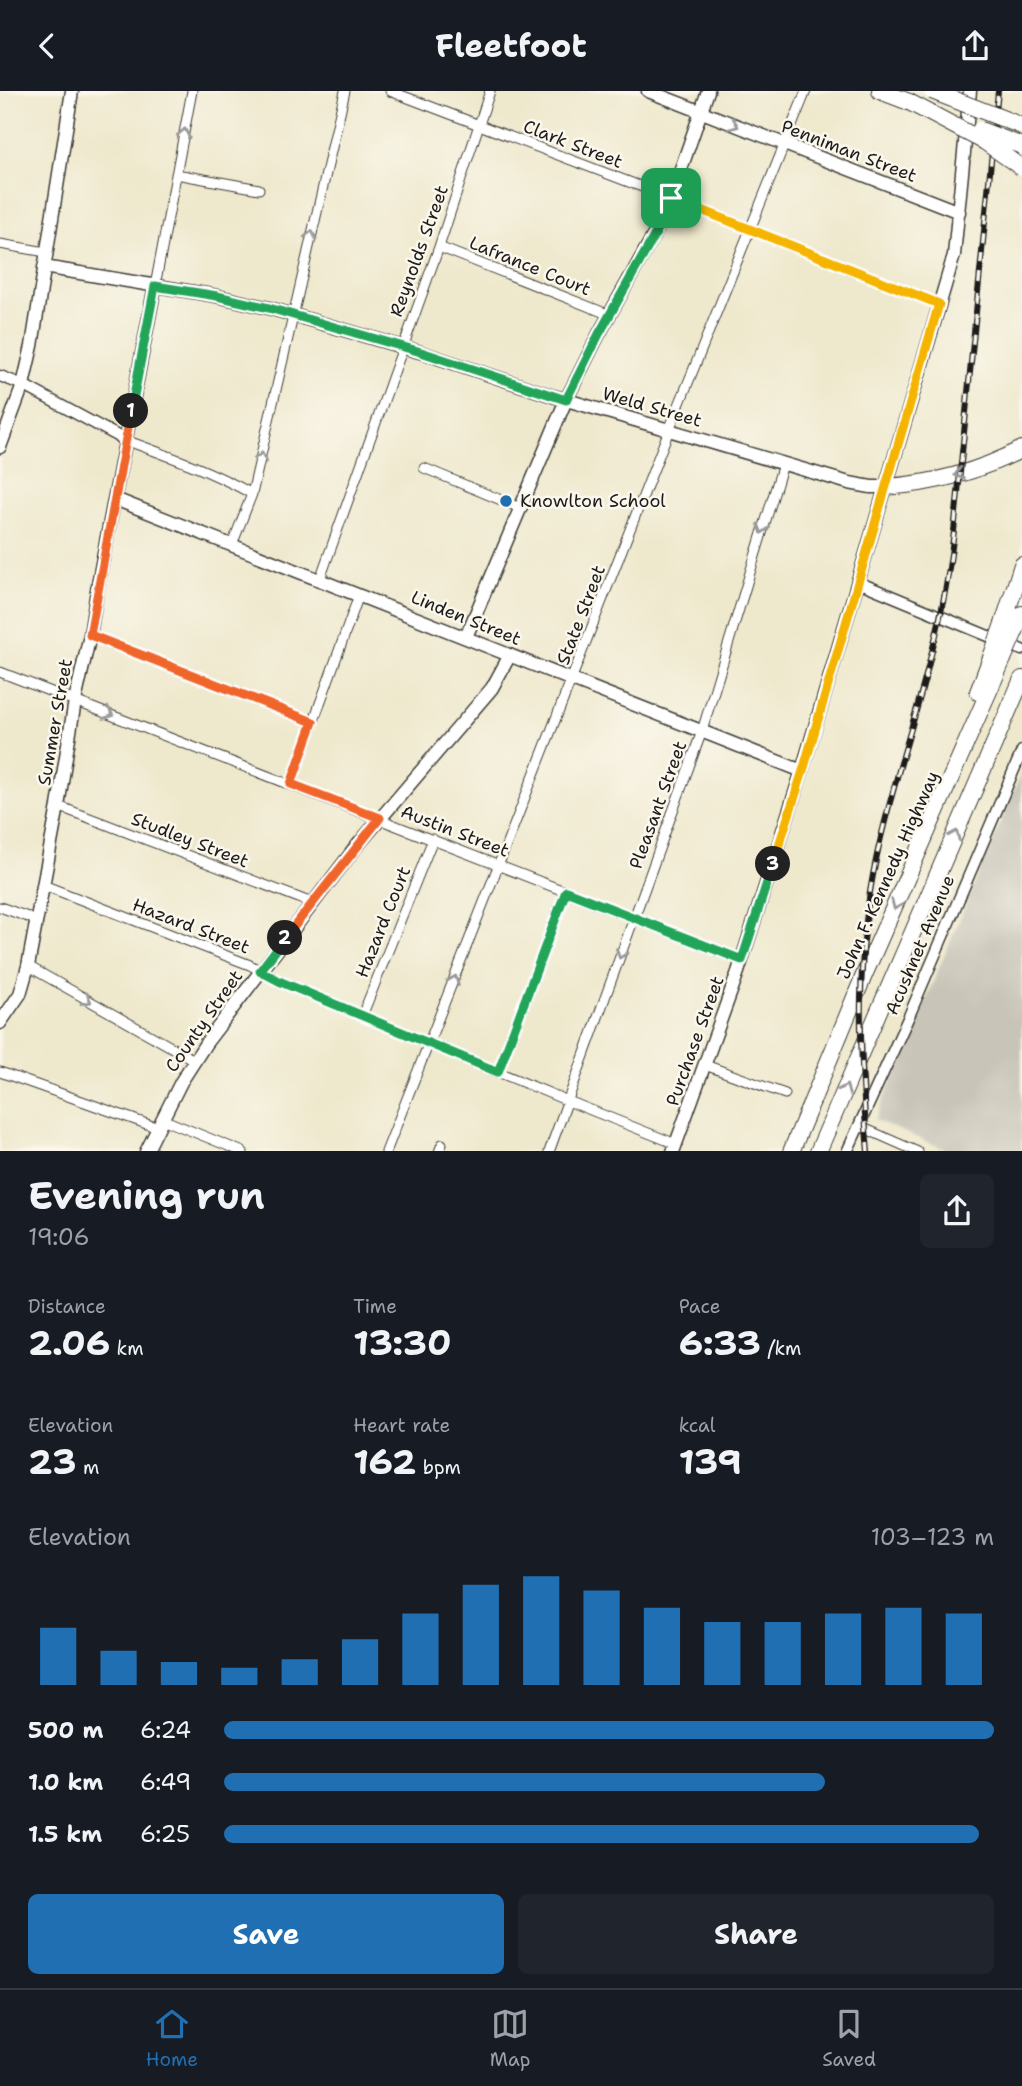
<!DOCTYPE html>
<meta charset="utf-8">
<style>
:root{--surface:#171b24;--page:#20242c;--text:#f1f3f6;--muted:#9ea1a6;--line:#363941;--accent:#1f6fb2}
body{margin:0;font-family:"Shantell Sans",sans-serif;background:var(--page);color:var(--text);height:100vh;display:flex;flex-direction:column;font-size:26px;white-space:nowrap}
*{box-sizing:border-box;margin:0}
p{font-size:23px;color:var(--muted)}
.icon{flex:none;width:38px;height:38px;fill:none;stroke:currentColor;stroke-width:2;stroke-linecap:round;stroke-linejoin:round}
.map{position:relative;height:1060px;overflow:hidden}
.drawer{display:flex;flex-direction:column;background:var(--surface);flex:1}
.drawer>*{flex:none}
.pin{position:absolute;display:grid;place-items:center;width:60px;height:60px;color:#fff;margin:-30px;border-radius:14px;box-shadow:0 4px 10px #0006}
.km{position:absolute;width:35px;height:35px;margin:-18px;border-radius:50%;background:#222;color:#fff;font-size:19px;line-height:35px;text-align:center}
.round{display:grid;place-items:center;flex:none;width:74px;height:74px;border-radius:10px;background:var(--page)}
.head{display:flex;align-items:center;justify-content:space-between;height:119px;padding:0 28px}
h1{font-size:38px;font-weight:700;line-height:52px}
.metrics{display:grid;grid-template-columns:repeat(3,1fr);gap:10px;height:119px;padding:7px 28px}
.metrics div{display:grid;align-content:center}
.metrics b{font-size:35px;font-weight:700}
.metrics small{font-size:19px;font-weight:400}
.metrics p{font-size:19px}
.chart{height:196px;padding:14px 28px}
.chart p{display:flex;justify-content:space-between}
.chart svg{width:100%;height:126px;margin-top:7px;stroke:var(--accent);stroke-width:6}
.button{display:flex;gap:14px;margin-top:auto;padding:14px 28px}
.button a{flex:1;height:80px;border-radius:10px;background:var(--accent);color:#fff;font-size:28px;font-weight:700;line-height:80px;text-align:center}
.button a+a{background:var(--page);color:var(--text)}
ul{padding:0 28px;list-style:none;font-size:23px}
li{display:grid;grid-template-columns:112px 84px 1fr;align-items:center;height:52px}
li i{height:18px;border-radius:9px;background:var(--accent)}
header{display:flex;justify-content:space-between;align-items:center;height:91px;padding:0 28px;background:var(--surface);font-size:32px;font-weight:700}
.tabs{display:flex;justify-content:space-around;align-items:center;height:98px;border-top:2px solid var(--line);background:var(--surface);font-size:19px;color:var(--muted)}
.tabs a{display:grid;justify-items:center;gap:4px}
.tabs .active{color:var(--accent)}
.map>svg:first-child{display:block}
.industrial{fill:#c8c4b8}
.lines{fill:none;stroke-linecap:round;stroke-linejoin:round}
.minor-casing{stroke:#3c3b36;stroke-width:11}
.tertiary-casing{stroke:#3c3b36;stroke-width:13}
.secondary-casing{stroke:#3c3b36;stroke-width:15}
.motorway-casing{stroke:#3c3b36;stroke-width:18}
.minor{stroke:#fff;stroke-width:9}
.tertiary{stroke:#fff;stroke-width:10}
.secondary{stroke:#fff;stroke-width:12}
.motorway{stroke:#fff;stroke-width:16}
.rail-casing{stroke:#1c1c1c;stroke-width:6}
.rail{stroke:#fbf7ec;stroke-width:3.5;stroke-dasharray:10;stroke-linecap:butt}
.motorway-bridge-casing{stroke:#3c3b36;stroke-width:18;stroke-linecap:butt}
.motorway-bridge{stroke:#fff;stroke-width:16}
.oneway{stroke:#999}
.split-1-casing{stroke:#fff;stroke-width:14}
.split-2-casing{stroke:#fff;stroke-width:14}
.split-3-casing{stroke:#fff;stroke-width:14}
.split-4-casing{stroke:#fff;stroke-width:14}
.split-1{stroke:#22a559;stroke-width:9}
.split-2{stroke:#f0652b;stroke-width:9}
.split-3{stroke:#22a559;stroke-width:9}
.split-4{stroke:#f5b400;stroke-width:9}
.poi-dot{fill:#1f6fb2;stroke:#fbf7ec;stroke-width:2.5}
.labels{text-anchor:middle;stroke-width:5;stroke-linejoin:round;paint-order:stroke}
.street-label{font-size:18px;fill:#1c1c1c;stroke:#fbf7ec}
.poi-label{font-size:18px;fill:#1c1c1c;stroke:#fbf7ec;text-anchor:start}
</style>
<header><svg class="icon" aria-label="back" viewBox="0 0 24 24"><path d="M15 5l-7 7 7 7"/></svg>Fleetfoot<svg class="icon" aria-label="share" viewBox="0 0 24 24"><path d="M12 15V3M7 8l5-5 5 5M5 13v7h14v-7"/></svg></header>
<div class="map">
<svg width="1022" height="1061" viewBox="0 0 1022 1061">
<rect width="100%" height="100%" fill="#fbf7ec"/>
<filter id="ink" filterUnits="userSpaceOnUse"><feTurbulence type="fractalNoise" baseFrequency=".0143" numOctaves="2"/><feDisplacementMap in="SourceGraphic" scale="14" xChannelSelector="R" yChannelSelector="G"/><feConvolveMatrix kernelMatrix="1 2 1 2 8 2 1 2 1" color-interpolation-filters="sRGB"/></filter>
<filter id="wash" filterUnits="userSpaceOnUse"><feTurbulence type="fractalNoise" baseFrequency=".00686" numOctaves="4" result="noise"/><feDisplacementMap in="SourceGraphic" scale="28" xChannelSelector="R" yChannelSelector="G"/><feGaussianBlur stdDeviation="1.57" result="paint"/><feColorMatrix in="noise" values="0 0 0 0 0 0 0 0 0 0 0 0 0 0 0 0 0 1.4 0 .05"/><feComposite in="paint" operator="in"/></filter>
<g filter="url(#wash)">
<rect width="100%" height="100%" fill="#eee8cc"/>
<!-- industrial -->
<path class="industrial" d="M1022,680V1060H949L875,1029Z"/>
</g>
<g filter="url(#ink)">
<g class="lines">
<defs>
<path id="minor" d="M390,0L671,107L939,213
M176,83L259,98
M0,153L46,161
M439,156L610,224
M155,195L192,0
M125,349C169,365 211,380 252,403
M424,377L520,417
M232,454L252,403L345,0
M320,488L439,156L490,0
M90,544L313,631
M0,581L742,869
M291,693L359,504
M58,715L312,812
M43,794L250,874L281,891L568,1010L676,1053
M0,816L36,829
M28,875L194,969
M362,925L433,748
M705,974L785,1003
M0,981L158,1037
M498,981L566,800
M162,1028L243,1061
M859,1035L918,1061
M386,1061L669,339L806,0
M439,1061L442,1053
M549,1061L702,640L783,373"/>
<path id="tertiary" d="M0,285L23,294L125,349
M858,491L1022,559
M847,1061L909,925L1022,660"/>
<path id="secondary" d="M648,0L959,121
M44,176L217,205L269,217L420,261L553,305L849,392L871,396H885
M0,356L23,294L32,255L72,0
M115,408L802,680
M466,546L566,309L599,243L661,131L681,78L708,0
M0,932L20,903L28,875L58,715L75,610L90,544L98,493L155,195
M146,1061L181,991L206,952L356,756L492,597L510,564
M673,1061L738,881L802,680L954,164L970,0"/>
<path id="motorway" d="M880,0L909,11
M885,396C933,393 980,380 1022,358
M1003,533L1022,474
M1016,538L1022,523
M978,601L992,564
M791,1061L865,882L1003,568
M818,1061L1022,588"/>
</defs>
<!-- minor casing -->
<use href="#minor" class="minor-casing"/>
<!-- tertiary casing -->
<use href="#tertiary" class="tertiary-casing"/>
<!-- secondary casing -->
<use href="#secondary" class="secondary-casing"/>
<!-- motorway casing -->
<use href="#motorway" class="motorway-casing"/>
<!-- minor -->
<use href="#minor" class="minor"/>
<!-- tertiary -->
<use href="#tertiary" class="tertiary"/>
<!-- secondary -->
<use href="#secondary" class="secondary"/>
<!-- motorway -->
<use href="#motorway" class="motorway"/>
<defs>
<path id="rail" d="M868,1061C859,959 855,864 877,764C891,698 914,634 930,568C943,520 951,471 956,422L998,0"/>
</defs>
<!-- rail casing -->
<use href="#rail" class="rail-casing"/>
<!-- rail -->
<use href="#rail" class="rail"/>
<defs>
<path id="motorway-bridge" d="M932,0L1022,35
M909,11L985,51L1022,77
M980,39L1022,55
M992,564L1003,533
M1003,568L1016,538"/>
</defs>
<!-- motorway-bridge casing -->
<use href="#motorway-bridge" class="motorway-bridge-casing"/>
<!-- motorway-bridge -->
<use href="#motorway-bridge" class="motorway-bridge"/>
</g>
<!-- one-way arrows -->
<defs><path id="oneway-chevron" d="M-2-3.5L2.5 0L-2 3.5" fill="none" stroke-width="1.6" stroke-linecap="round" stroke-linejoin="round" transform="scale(1.75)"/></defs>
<g class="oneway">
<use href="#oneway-chevron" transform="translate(734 34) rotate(22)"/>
<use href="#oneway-chevron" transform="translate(184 42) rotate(-79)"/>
<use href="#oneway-chevron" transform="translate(311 144) rotate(-77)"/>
<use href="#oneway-chevron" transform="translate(261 366) rotate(-77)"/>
<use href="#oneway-chevron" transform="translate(959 383) rotate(164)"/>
<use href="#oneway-chevron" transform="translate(763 438) rotate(107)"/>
<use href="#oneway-chevron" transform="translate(109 623) rotate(21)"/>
<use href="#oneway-chevron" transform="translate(955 744) rotate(-67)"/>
<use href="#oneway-chevron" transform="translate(896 814) rotate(114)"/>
<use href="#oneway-chevron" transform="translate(621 863) rotate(110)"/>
<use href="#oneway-chevron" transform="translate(454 889) rotate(-68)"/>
<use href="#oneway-chevron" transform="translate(87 909) rotate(29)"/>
<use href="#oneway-chevron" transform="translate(845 998) rotate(-67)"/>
</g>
</g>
<g class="lines" filter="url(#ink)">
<defs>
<path id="split-1" d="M131,320L155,195L217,205L269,217L421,261L566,309L599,243L656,142L671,107"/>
<path id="split-2" d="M131,320L90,544L313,631L291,693L380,727L285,847"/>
<path id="split-3" d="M285,847L260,880L281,891L498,981L566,800L742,869L773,773"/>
<path id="split-4" d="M671,107L939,213L803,680L773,773"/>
</defs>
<!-- split-1 casing -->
<use href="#split-1" class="split-1-casing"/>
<!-- split-2 casing -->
<use href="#split-2" class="split-2-casing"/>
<!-- split-3 casing -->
<use href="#split-3" class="split-3-casing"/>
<!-- split-4 casing -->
<use href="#split-4" class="split-4-casing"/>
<!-- split-1 -->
<use href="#split-1" class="split-1"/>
<!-- split-2 -->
<use href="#split-2" class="split-2"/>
<!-- split-3 -->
<use href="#split-3" class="split-3"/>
<!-- split-4 -->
<use href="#split-4" class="split-4"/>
</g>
<!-- markers -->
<circle class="poi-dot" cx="506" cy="410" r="7"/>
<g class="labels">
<!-- street labels -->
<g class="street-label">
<text transform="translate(573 53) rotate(21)" y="6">Clark Street</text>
<text transform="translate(849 60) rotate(21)" y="6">Penniman Street</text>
<text transform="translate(419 160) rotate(-70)" y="6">Reynolds Street</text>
<text transform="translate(530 175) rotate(22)" y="6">Lafrance Court</text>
<text transform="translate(652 316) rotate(16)" y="6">Weld Street</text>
<text transform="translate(581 524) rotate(-69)" y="6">State Street</text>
<text transform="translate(466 527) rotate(22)" y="6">Linden Street</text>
<text transform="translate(55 631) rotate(-80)" y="6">Summer Street</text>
<text transform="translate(658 714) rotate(-70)" y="6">Pleasant Street</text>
<text transform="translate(455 740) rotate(21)" y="6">Austin Street</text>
<text transform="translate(190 749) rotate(21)" y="6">Studley Street</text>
<text transform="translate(888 784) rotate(-66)" y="6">John F. Kennedy Highway</text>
<text transform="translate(383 831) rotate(-68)" y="6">Hazard Court</text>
<text transform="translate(191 835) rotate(21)" y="6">Hazard Street</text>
<text transform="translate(920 854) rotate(-67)" y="6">Acushnet Avenue</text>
<text transform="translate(204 930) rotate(-55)" y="6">County Street</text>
<text transform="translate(695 950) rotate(-70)" y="6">Purchase Street</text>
</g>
<!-- poi labels -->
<g class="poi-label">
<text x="520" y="416">Knowlton School</text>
</g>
</g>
</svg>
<div class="pin" style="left:671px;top:107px;background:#1e9e55"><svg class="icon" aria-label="arrive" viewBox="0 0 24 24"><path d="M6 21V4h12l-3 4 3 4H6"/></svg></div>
<b class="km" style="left:131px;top:320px">1</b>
<b class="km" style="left:285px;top:847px">2</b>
<b class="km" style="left:773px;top:773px">3</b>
</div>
<section class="drawer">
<div class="head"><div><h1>Evening run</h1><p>19:06</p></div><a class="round"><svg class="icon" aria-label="share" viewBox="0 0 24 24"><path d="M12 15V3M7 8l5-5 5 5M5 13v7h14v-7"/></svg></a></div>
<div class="metrics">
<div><p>Distance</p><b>2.06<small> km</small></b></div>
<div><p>Time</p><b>13:30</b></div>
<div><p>Pace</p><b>6:33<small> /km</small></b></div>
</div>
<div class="metrics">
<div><p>Elevation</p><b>23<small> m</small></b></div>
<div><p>Heart rate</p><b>162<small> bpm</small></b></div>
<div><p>kcal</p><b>139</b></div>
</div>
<div class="chart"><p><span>Elevation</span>103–123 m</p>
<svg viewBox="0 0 160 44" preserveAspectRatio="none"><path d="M5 44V24M15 44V32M25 44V36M35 44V38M45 44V35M55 44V28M65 44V19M75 44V9M85 44V6M95 44V11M105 44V17M115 44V22M125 44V22M135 44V19M145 44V17M155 44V19"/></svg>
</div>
<ul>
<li><b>500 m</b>6:24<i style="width:100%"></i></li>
<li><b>1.0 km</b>6:49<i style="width:78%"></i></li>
<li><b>1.5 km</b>6:25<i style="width:98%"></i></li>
</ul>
<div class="button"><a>Save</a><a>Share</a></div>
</section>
<nav class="tabs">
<a class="active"><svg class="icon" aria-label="home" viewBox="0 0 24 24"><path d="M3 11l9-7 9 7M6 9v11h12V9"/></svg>Home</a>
<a><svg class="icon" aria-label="map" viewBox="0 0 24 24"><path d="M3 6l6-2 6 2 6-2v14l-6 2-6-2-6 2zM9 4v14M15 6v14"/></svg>Map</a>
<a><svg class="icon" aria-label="saved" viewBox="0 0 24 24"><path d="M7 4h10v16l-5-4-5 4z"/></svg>Saved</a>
</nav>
